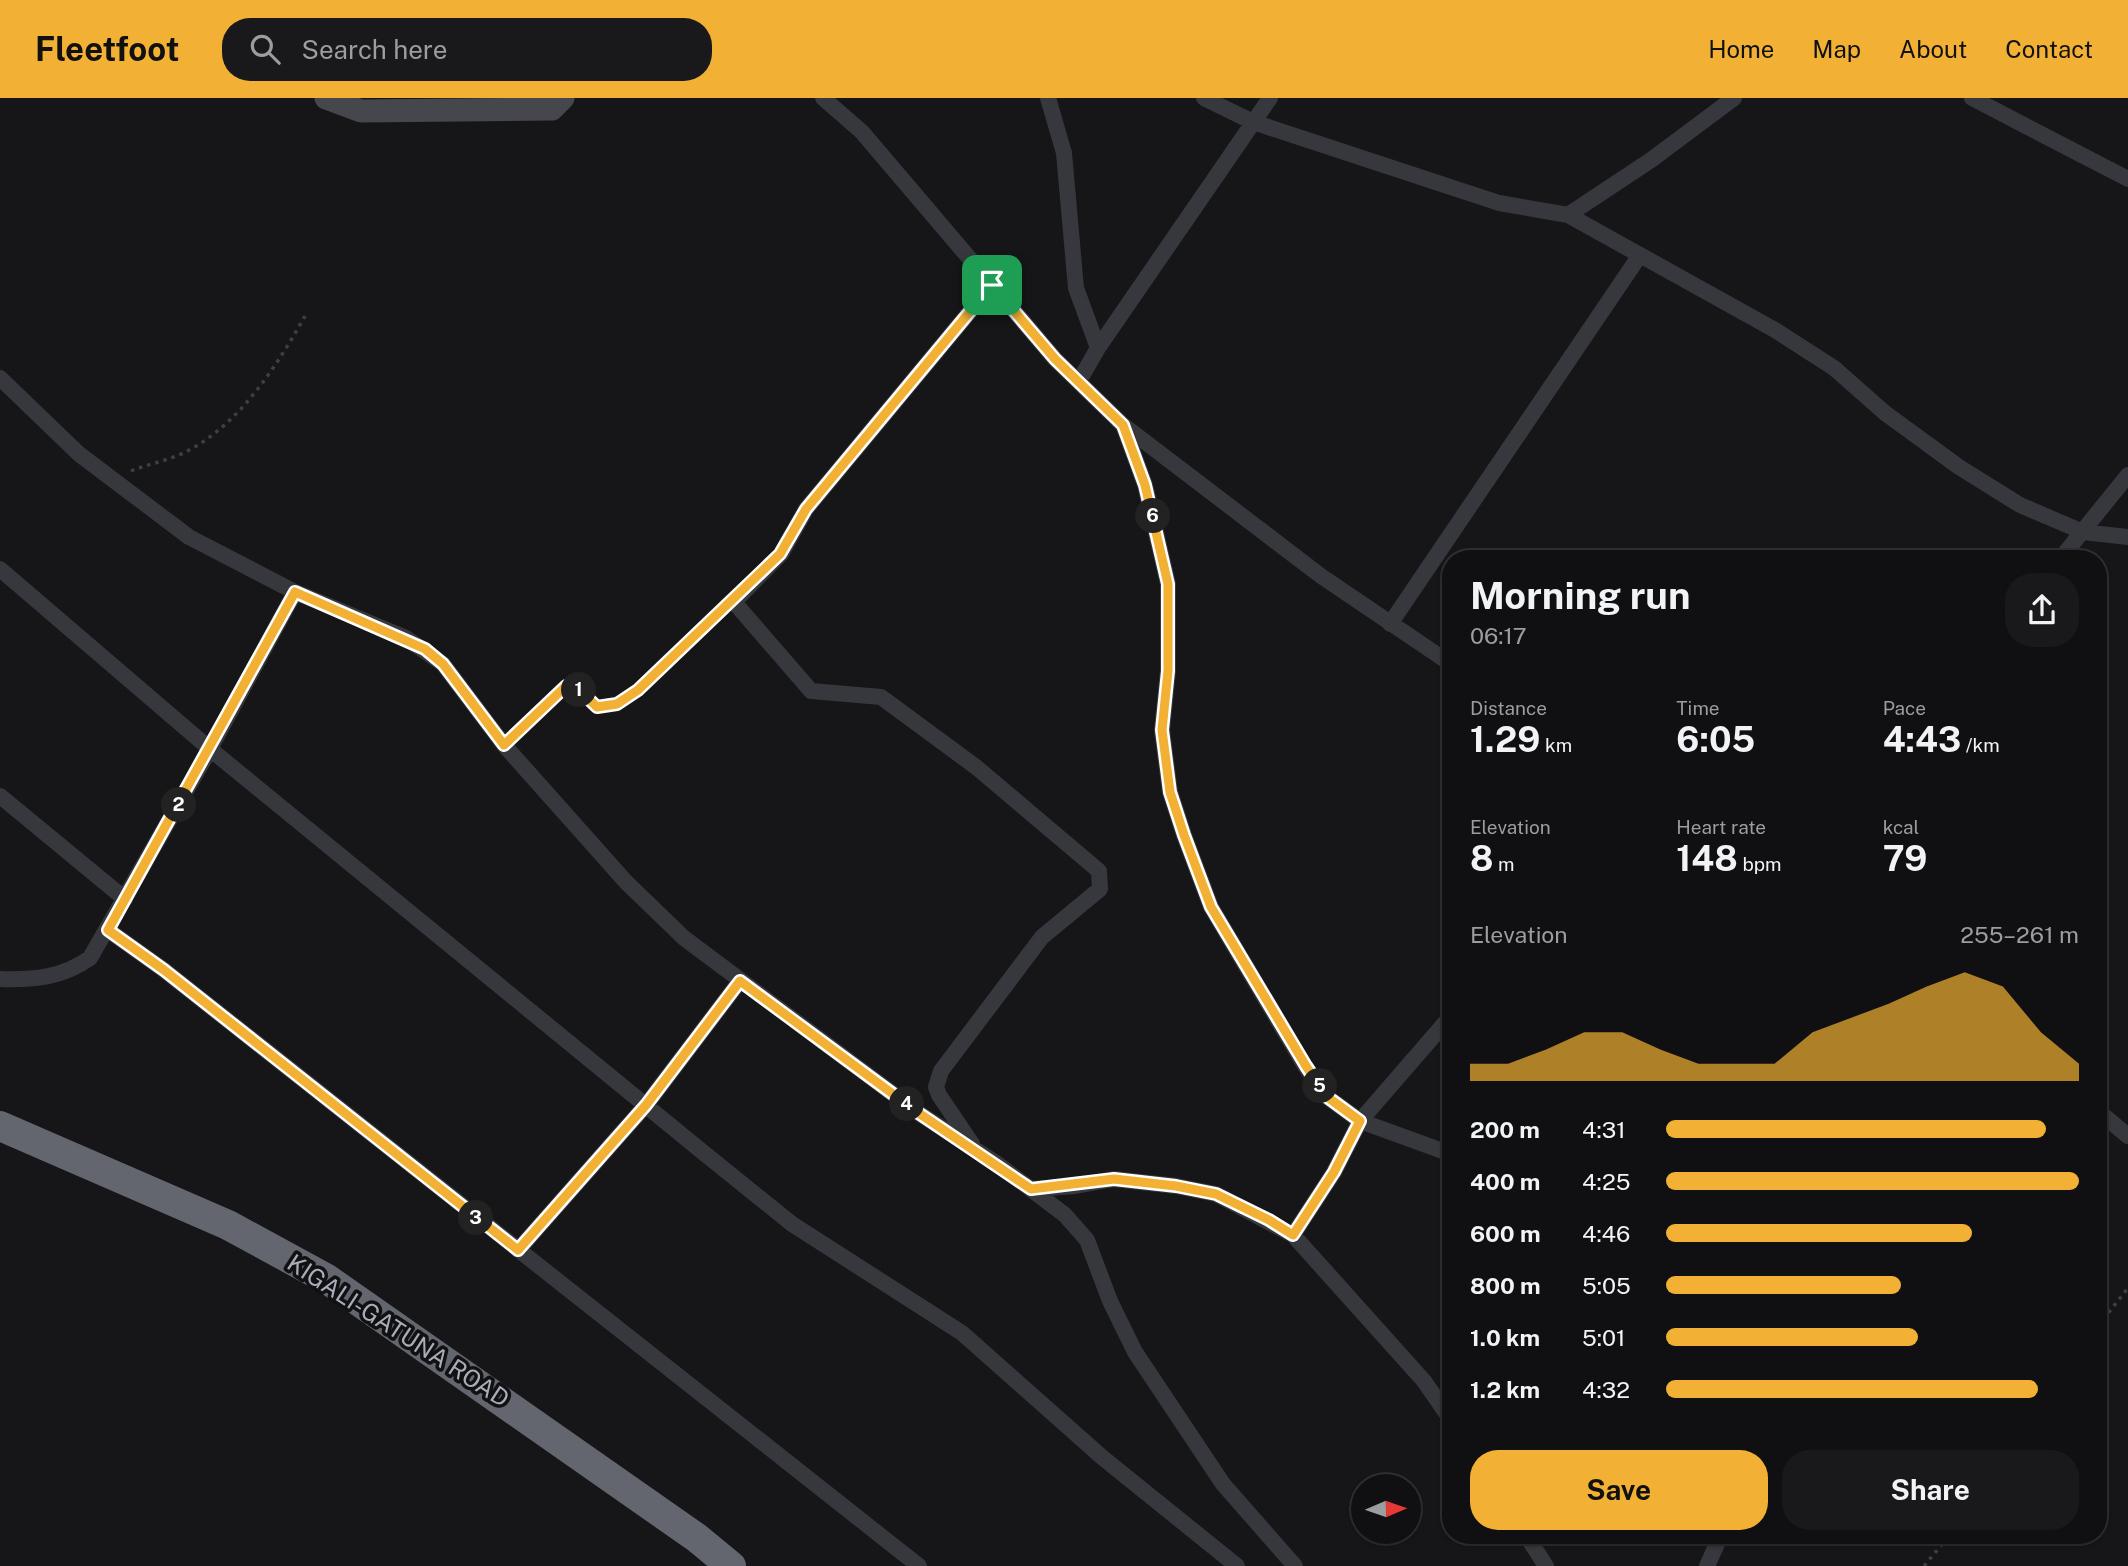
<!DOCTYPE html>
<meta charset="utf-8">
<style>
:root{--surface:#101012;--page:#19191b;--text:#f1f3f6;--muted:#9c9d9f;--line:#303032;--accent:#f2b134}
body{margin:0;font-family:"Public Sans",sans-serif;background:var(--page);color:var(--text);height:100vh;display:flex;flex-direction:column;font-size:26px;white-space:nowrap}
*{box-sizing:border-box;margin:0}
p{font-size:23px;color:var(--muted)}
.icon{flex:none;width:38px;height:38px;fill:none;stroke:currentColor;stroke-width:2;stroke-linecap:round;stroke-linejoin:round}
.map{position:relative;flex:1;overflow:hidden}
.side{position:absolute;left:1442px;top:452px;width:665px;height:994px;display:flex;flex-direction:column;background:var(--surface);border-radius:28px;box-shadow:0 2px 5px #0004,0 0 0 2px var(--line)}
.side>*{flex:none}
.needle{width:46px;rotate:88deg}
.buttons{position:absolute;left:1351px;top:1376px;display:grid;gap:14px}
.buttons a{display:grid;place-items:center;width:70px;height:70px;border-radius:50%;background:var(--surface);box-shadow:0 2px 5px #0004,0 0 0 2px var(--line);font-size:35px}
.pin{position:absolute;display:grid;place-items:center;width:60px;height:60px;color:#fff;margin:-30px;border-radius:14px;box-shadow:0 4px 10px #0006}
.km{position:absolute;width:35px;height:35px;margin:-18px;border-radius:50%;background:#222;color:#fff;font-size:19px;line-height:35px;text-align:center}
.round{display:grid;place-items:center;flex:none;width:74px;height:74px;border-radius:28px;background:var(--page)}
.summary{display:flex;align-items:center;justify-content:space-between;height:119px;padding:0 28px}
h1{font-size:38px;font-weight:700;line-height:52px}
.figures{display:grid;grid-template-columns:repeat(3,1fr);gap:10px;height:119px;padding:7px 28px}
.figures div{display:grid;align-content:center}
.figures b{font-size:35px;font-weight:700}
.figures small{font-size:19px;font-weight:400}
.figures p{font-size:19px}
.chart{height:196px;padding:14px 28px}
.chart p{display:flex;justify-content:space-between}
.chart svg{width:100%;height:126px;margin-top:7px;fill:var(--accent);opacity:.7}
.cta{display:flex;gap:14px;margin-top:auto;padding:14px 28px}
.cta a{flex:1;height:80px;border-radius:28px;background:var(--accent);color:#111;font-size:28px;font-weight:700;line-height:80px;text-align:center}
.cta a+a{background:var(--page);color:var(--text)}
ul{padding:0 28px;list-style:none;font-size:23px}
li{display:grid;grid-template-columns:112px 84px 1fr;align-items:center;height:52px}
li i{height:18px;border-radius:9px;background:var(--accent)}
header{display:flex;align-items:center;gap:42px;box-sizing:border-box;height:98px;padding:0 35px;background:var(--accent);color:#111}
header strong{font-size:33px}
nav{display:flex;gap:38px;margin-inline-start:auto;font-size:24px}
.search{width:490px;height:63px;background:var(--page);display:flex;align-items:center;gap:18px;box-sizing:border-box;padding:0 24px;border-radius:28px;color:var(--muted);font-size:26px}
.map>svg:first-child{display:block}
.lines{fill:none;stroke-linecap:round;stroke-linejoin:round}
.path{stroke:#3d3f44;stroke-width:3.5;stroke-dasharray:3.5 5;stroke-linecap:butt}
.street{stroke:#37383d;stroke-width:16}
.secondary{stroke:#45474d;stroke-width:23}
.highway{stroke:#63666e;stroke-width:30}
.route-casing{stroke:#fff;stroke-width:14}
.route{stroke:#f2b134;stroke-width:9}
.labels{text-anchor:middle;stroke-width:7;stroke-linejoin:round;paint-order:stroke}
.street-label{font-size:24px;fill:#a8adb8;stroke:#111113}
</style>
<header>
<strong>Fleetfoot</strong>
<div class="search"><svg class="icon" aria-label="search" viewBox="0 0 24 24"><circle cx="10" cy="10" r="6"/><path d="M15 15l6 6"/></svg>Search here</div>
<nav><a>Home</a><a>Map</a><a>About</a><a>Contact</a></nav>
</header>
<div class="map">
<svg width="2128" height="1468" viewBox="0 0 2128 1468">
<rect width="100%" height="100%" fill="#161618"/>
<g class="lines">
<!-- path -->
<path class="path" d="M131,373C151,365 172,362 191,351C241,324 278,266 305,218
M516,635L566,588H575L597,609C637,610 691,540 721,514
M2098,1228L2128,1190
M1924,1468L1950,1437"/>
<!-- street -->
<path class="street" d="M823,0L862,34L1055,261L1123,327L1145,387L1168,486V573L1162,632L1170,694L1184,737L1211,809L1305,968L1326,998L1360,1023L1334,1074L1293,1137L1424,1283L1451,1322
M1048,0L1064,55L1076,190L1098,250L1079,283
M1204,0L1253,24L1499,105L1568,117L1775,232L1834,270L1885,315L1959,369L2020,407L2083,434L2128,439
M1972,0L2128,81
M1568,117L1651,62L1734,0
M1098,250L1270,0
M0,280L79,356L189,439L295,494L406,540L443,566L504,647L626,784L684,840L920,1016L996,1065L1065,1117L1087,1142L1110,1203L1135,1254L1223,1386L1295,1468
M1123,327L1321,478L1451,566
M2061,460L2128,377
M0,471L210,651L699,1051L792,1126L962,1235L1103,1360L1237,1468
M1390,526L1640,157
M0,698L125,801
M108,832L164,872L919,1468
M0,881C33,882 62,880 90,860L210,651L295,494
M1451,918L1360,1023L1451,1056
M2098,1013L2128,1038
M972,1046L939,997L936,989L941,973L1042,839L1100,791L1099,773L976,669L881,599L811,593L734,504L781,456L806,411L992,187
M1031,1091L1075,1088L1114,1081L1176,1088L1216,1096L1293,1137
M518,1152L646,1007L740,883
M1526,1437L1546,1468
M1707,1468L1721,1437"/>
<!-- secondary -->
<path class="secondary" d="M326,0L361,13L552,11L563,0"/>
<!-- highway -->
<path class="highway" d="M0,1028L228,1127L327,1181L697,1440L731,1468"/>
</g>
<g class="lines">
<defs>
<path id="route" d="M992,187L1055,261L1123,327L1145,387L1168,486V573L1162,632L1170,694L1184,737L1211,809L1306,968L1326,998L1360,1023L1334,1074L1293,1137L1269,1122L1216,1096L1176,1088L1114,1081L1031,1091L920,1016L740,883L646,1007L518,1152L164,872L108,832L295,494L425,551L443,566L504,647L566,588H575L597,609L617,606L638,592L780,456L806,411Z"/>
</defs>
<!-- route casing -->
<use href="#route" class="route-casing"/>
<!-- route -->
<use href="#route" class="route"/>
</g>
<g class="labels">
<!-- street labels -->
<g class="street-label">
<text transform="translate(398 1233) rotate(33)" y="8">KIGALI-GATUNA ROAD</text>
</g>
</g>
</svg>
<div class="buttons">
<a><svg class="needle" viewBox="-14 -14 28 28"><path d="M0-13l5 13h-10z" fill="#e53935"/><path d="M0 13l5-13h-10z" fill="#9c9d9f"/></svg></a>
</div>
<div class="pin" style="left:992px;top:187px;background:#1e9e55"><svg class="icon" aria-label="arrive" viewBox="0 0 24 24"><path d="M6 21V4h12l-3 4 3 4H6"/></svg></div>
<b class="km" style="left:579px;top:592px">1</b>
<b class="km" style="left:179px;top:707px">2</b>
<b class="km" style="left:476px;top:1120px">3</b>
<b class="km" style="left:907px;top:1006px">4</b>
<b class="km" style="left:1320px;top:988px">5</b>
<b class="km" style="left:1153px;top:418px">6</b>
<section class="side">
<div class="summary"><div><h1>Morning run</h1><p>06:17</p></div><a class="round"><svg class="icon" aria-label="share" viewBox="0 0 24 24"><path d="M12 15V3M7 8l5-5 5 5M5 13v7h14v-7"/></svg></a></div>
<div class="figures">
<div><p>Distance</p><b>1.29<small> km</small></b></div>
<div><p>Time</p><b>6:05</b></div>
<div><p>Pace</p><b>4:43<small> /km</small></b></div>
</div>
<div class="figures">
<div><p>Elevation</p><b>8<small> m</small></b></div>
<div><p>Heart rate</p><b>148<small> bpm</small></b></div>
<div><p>kcal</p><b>79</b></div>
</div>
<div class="chart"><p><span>Elevation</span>255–261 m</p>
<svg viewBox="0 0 160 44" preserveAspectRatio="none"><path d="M0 44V38L10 38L20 33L30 27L40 27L50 33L60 38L70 38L80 38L90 27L100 22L110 17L120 11L130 6L140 11L150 27L160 38V44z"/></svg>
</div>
<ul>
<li><b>200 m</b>4:31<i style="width:92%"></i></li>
<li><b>400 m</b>4:25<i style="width:100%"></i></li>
<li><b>600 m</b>4:46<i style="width:74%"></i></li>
<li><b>800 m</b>5:05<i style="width:57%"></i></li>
<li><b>1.0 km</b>5:01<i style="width:61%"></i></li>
<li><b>1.2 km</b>4:32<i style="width:90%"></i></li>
</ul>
<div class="cta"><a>Save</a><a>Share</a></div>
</section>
</div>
